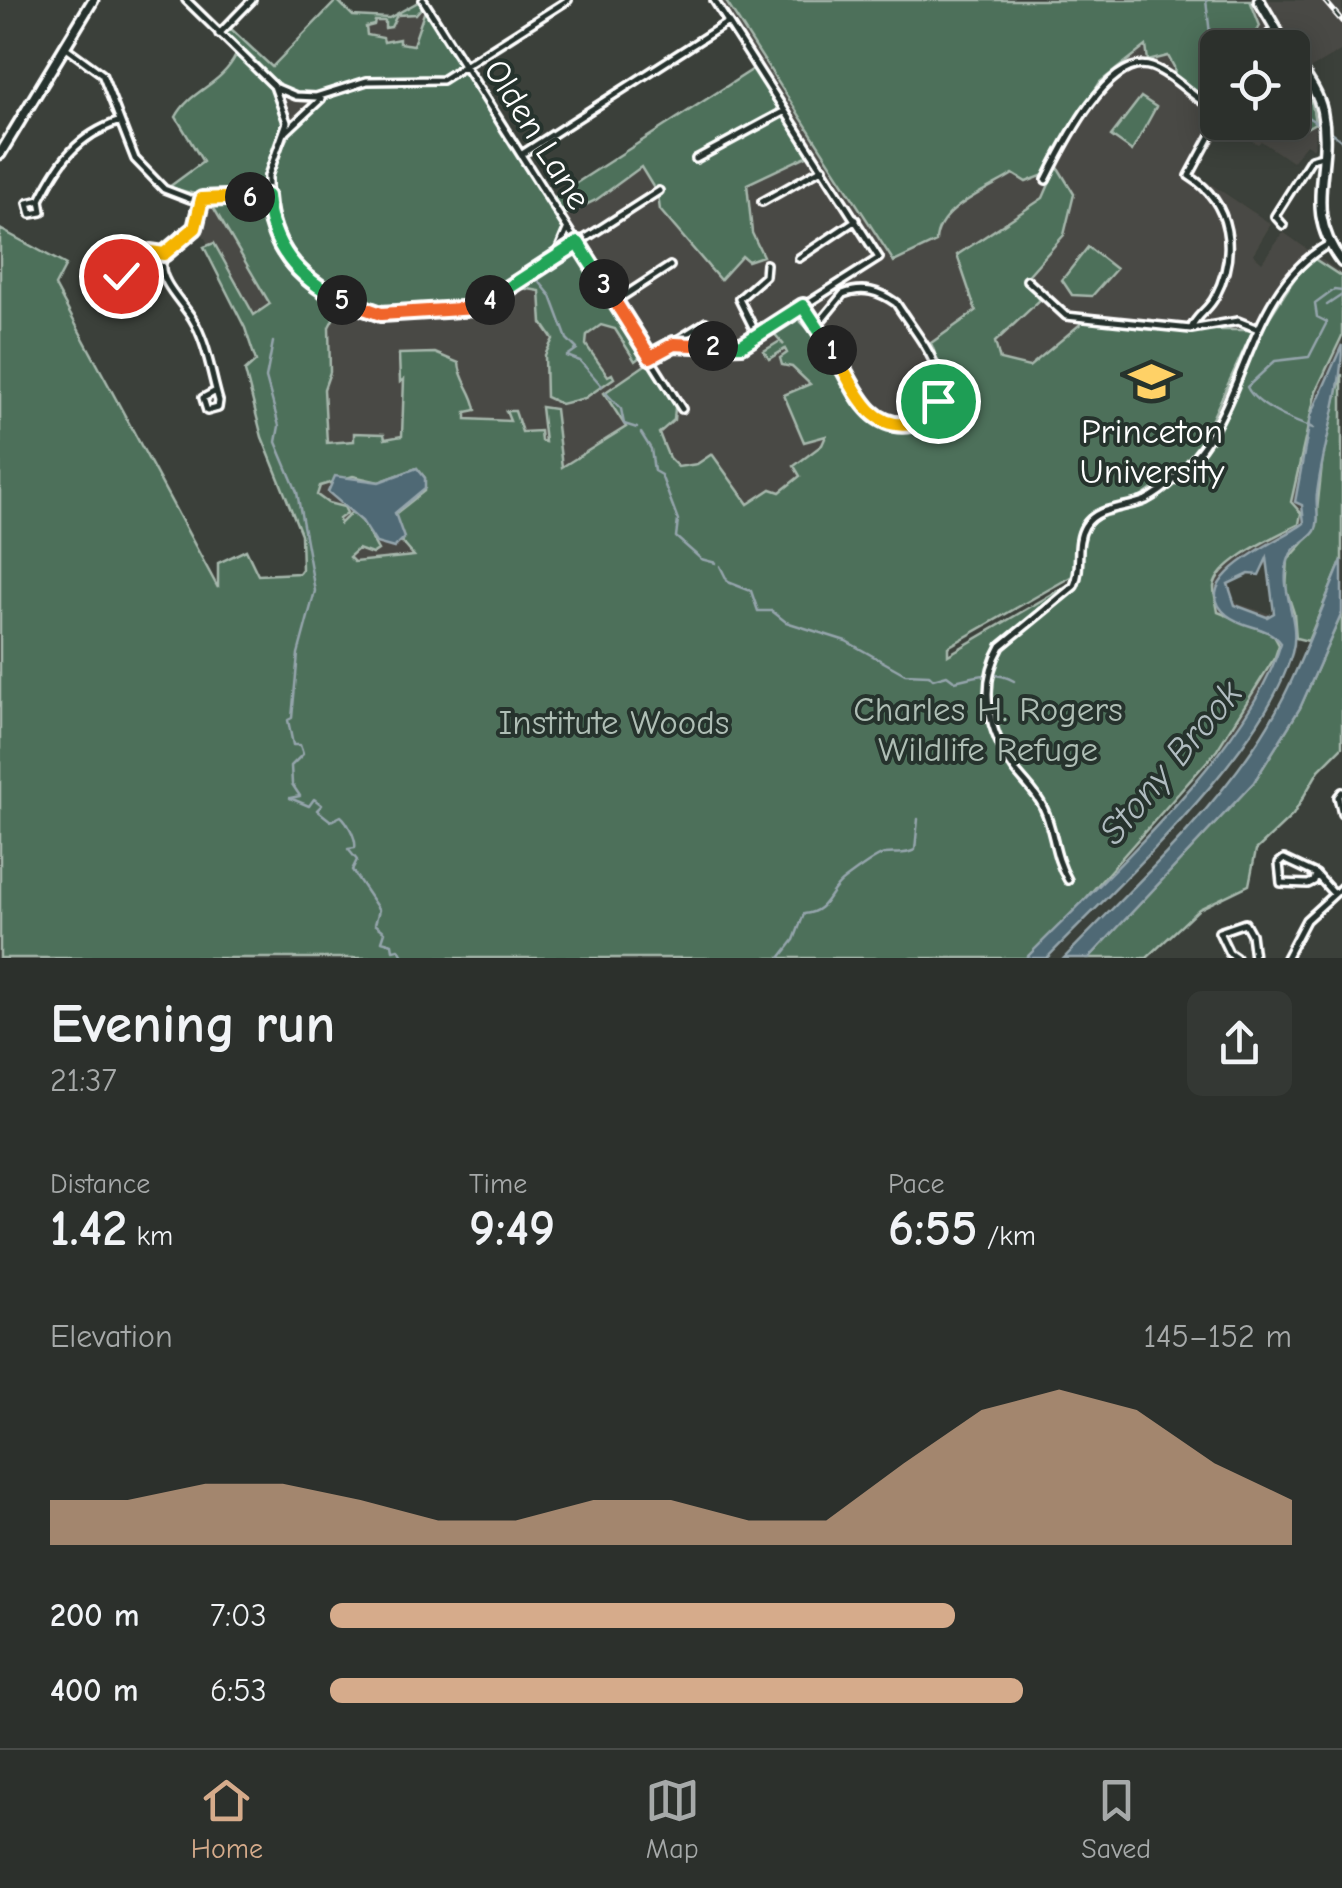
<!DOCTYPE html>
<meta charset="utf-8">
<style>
:root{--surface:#2c302c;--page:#343834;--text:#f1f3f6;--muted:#a6a9a9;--line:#484b48;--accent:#d6ab8b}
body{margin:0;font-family:"Comic Neue",sans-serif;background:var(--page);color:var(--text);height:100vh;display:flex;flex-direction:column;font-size:38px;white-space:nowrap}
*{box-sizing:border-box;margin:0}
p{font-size:32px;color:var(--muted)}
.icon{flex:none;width:55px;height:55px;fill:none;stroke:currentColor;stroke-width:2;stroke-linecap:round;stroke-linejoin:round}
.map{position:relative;height:958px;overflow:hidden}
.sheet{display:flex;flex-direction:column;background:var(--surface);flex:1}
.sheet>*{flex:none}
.buttons{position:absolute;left:1200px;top:30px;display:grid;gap:20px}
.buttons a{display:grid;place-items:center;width:110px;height:110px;border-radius:15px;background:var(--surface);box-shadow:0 5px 25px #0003,0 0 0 2px var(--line);font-size:50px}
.pin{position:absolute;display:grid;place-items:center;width:85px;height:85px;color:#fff;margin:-42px;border:5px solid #fff;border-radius:50%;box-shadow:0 2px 10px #0007}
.km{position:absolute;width:50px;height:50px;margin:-25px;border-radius:50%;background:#222;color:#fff;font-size:28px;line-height:50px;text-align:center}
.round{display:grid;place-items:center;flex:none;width:105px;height:105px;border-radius:15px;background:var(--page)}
.overview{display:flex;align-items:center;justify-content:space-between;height:170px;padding:0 50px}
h1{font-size:55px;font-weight:800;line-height:75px}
.stats{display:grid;grid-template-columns:repeat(3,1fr);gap:15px;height:170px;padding:10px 50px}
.stats div{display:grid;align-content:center}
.stats b{font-size:50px;font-weight:800}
.stats small{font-size:28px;font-weight:400}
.stats p{font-size:28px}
.chart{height:280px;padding:20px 50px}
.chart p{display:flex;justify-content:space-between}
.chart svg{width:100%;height:180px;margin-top:10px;fill:var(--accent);opacity:.7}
ul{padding:0 50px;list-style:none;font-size:32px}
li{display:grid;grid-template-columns:160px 120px 1fr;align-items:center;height:75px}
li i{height:25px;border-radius:12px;background:var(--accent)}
.tabs{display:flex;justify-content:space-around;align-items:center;height:140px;border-top:2px solid var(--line);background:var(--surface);font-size:28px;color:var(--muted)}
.tabs a{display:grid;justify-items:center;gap:5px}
.tabs .active{color:var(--accent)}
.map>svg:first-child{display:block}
.built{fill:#4a4944}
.green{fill:#4d6f5a;stroke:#a6b7ac;stroke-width:2.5;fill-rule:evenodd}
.water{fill:#4f6974;stroke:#95a5ac;stroke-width:2.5;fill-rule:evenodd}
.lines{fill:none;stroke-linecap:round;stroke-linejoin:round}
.stream{stroke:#95a5ac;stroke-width:2.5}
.minor-casing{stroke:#fff;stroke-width:12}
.major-casing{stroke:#fff;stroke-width:15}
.minor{stroke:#26332d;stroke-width:5}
.major{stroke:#26332d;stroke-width:8}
.rail-casing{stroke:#fff;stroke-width:6}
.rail{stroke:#26332d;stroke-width:2.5;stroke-dasharray:8;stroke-linecap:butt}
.split-1-casing{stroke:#fff;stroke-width:20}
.split-2-casing{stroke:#fff;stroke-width:20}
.split-3-casing{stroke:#fff;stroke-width:20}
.split-4-casing{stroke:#fff;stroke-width:20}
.split-5-casing{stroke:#fff;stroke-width:20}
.split-6-casing{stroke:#fff;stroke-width:20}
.split-7-casing{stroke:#fff;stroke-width:20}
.split-1{stroke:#f5b400;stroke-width:12}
.split-2{stroke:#22a559;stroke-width:12}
.split-3{stroke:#f0652b;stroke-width:12}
.split-4{stroke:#22a559;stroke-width:12}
.split-5{stroke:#f0652b;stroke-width:12}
.split-6{stroke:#22a559;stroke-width:12}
.split-7{stroke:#f5b400;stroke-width:12}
.labels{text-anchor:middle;stroke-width:8;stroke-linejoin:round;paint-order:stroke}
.street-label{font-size:35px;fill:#fff;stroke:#26332d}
.poi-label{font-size:35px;fill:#fff;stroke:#26332d}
.park-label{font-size:35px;fill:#afbeb5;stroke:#26332d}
.water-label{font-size:38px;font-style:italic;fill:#b0bcc0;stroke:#26332d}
</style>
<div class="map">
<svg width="1342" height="958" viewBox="0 0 1342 958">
<rect width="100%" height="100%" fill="#3b403a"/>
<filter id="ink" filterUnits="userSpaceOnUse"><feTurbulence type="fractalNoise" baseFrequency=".01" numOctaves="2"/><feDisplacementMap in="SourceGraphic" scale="20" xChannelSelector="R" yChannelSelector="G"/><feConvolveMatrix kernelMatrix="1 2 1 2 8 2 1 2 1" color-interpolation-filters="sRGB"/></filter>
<g filter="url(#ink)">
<!-- built -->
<path class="built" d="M337,0L353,16L389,18L420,1L548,200L759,64L719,0H1342V50L1306,71L1285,32L1273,41L1276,47L1218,48V122H1292L1293,73L1316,117L1314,149L1306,144L1292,162L1261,141L1258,144L1225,126L1198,169L1200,177L1271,224L1253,254L1262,262L1283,232L1342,274V382L1320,516L1295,552L1230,583L1234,601L1239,604L1298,623L1295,651L1276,694L1233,759L1041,497L724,535L634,434L656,417L423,563L321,576L252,325L200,229L208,206L228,203L176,117L201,89L218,82L228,70L235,54L223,42L234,32L272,67Z"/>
<!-- green -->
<path class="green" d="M337,0L353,16L389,18L420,1L423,6L416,14L397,15L391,27L385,28V21H375L374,25L366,27L367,35L383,38L384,42L399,39V43L413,45L425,10L460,65L436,78L364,79L322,93L298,94L275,83L224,34L229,27L272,67Z
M725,0H1250L1260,26L1248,47L1218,48L1217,106L1175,77L1174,67L1168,56L1148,61L1146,46L1100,82L1044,175L1026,182L1013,174C988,190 936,209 936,242L894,262Z
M236,55C256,74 295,101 280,134C271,153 265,166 264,188L261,193L205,197L169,187L203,162L176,117C190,90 221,86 236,55Z
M755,68L811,154L747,184L752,233L763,256L748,261L742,256L720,280L660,210L658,195L641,167L596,200L565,215L553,198Z
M460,73L466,74L564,226L557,251C546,264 528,271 513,280C501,288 489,300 474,303C453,308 388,314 368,307C348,301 323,291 307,277C249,226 263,143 322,101C364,70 416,96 460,73Z
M1293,73L1312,104L1315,123L1301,131L1255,123L1292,122Z
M1141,97L1156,107L1132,151L1111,136Z
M1057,166L1074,194L1064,235L1024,280L1040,300L995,342L1000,360L1029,367L1084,321L1166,330H1253L1193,460L1141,497L1087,517L1078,531L1074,575L948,647V655L1078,579L1084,534L1094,519C1146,508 1168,492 1203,453L1258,335L1295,278L1313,258L1342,277V336L1316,391L1291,502L1301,513L1299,524C1278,535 1217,561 1214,587C1214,595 1217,605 1218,612L1273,634L1279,645L1275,657L1217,750L1033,958H0V229L66,265L55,286L218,588V563L246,550L258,575L299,573L302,569L301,534L262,437L245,371L256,361L245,328L204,247L214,243L254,315L270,304L212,205L264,199C272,256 293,276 342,302L329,327L330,372L324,389L327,443L354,441V433L384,434L385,439L402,436L404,379L400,382L399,354L435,353L459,363C460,381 474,392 476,410L466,412V419L510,421L506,411H515L522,432L540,431L541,441L545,442L541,407L555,409L562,467L626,427L604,393L648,363L674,405H679L675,408L674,420L659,433L669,458L678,467L697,464L712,454L748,504L771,489L780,492L800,476L794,466L822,445L826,436L804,442L784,395L810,384L792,367L782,365L780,358L787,353L785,349L769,359L764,351L780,341L784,345L773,332L797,318C811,331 826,348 836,365C845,380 851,401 862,413C893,445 933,423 948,389L931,343L976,311L957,255L1043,198ZM417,468L425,478L424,491L395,514L402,542L414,556L354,562L349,557L358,549L372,554L378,550L362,521L352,512L340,524L339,519L347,513L344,507L328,503L317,495L320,486L353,476L379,482Z
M1088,247L1116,269L1092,296L1072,295L1062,280Z
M575,248L645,353L635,361L615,329L601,325L587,335L586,345L608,376L612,374L614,378L585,398L561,404L546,397L545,355L553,339L542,323L540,291L516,287Z
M1342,374V560L1308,641L1296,638L1294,613L1286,589L1288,560L1315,530L1324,445Z
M1342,613V747L1319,770L1293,815L1256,850L1249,885L1199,909L1147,958H1089L1254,782L1300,708Z"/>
<!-- water -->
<path class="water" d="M1342,345C1342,394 1323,444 1317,494C1315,505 1321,520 1315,531C1308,542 1293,545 1289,558C1277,590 1302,619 1292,653C1264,752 1120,882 1047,958H1026C1103,880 1251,746 1281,643C1267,625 1244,629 1227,615C1182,578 1287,538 1304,523L1302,505L1295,502L1311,415ZM1267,558L1274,613L1267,617L1235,605L1228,584L1249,574L1259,575Z
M417,468L425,478V488L395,513L404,538L394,548L376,543L362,521L328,492L335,476L379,482Z
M1342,560V613L1300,708L1279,742L1254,782L1089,958H1064C1128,891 1201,825 1254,747C1293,691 1315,623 1342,560Z"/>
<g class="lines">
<!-- stream -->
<path class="stream" d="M1206,0L1210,34L1218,50
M1292,107L1320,125
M1327,129L1342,141
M538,280L551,296L567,339L577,349L567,356L580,361L602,386
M1327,305L1342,295
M273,342L266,378L279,426L276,442L297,492L315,591L298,654L292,718L288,720L293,745H300L303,754L291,766L292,784L300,796L290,798L309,806L314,799L322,805L317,810L331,821L341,816C347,821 357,839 355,848L348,849L357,860L352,870L379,910L375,924L385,932L382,941L392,944L393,950L399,949L404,958H409
M606,393L621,409L624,424L637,428
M1313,428C1292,421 1256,406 1247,387L1275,361L1309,357L1327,322L1317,317L1315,304L1334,290L1342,291
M641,433L651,449L654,471L661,475L678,520L676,537L701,559L716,563
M720,566L728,582L751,591L758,611H772L786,622L846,641L905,674L929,675L933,679L947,675L955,681C976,676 995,670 1014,681
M780,958L794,940L804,914C828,912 827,892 844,880C851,875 878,854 885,854C897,852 902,856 915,850L918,819"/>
<defs>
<path id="minor" d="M186,0L274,86L287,122L268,176V209L276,241L306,279L371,313L480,306L659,191
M423,0L682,409
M219,34L252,0
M65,47L102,74L135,159L164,189L190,199L267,196
M1256,48L1275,28
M277,88L296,96L316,97L367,81L442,80L568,0
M286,132L321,99
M522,154L728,22
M696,159L785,111
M1046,180C1062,148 1109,51 1152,67C1176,76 1194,100 1218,111
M202,199C197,244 165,236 162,263C159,281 183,303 192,318C207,342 211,374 219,401L218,408L207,411L203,398L216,391
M40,200L42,212L31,214L28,203L40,200C60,160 77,136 120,121
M762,202L823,168
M1283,225L1275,216L1311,159L1322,156
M556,256L567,230
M799,258L856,220
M121,276L150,253L165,254
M1027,280L1066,316L1191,329L1238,321L1258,329
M616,301L670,266
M803,306L873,415C887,424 903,429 919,420C968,389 917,337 896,303C879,291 863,286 843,294L816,327
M1191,329C1196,315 1209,310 1215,297C1238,253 1232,203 1189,176L1218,122
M757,335L739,299L765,276L766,264
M674,343L742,345L879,258L714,0
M650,357L706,322
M1342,792L1338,797L1342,814
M1284,859L1316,874L1314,881L1308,884L1281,883L1279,863Z
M1316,874L1334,894
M1068,880C1053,855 1055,831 1043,807C1037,793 1024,782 1015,770C989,733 977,687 1001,646L1074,586C1083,567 1074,544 1085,526C1097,506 1126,509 1146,500C1167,489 1187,468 1202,448C1249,384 1253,286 1329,244
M1236,958L1229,953L1219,932L1245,923L1251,934L1254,958
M1286,958L1306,920L1342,887"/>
<path id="major" d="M1259,0L1287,48
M1292,56C1303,73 1318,91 1322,111C1334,169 1300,208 1342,262
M0,154L93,0"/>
</defs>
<!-- minor casing -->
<use href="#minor" class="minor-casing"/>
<!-- major casing -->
<use href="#major" class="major-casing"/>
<!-- minor -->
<use href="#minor" class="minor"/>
<!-- major -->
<use href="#major" class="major"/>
<defs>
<path id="rail" d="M1324,0L1342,21"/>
</defs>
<!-- rail casing -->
<use href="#rail" class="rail-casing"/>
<!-- rail -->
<use href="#rail" class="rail"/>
</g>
</g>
<g class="lines" filter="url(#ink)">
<defs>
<path id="split-1" d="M832,350C853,381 865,431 911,424L938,401"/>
<path id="split-2" d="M713,346L742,345L803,306L832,350"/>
<path id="split-3" d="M604,284L650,357L674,344L713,346"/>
<path id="split-4" d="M490,300L578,243L604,284"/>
<path id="split-5" d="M342,300L381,314L476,308L490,300"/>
<path id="split-6" d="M250,197L267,196C271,246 297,278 342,300"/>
<path id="split-7" d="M121,276L150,252L164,254L195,228L202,199L250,197"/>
</defs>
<!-- split-1 casing -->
<use href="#split-1" class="split-1-casing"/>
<!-- split-2 casing -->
<use href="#split-2" class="split-2-casing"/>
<!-- split-3 casing -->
<use href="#split-3" class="split-3-casing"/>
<!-- split-4 casing -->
<use href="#split-4" class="split-4-casing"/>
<!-- split-5 casing -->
<use href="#split-5" class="split-5-casing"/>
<!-- split-6 casing -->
<use href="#split-6" class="split-6-casing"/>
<!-- split-7 casing -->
<use href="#split-7" class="split-7-casing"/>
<!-- split-1 -->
<use href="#split-1" class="split-1"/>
<!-- split-2 -->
<use href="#split-2" class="split-2"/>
<!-- split-3 -->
<use href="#split-3" class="split-3"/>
<!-- split-4 -->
<use href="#split-4" class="split-4"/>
<!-- split-5 -->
<use href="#split-5" class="split-5"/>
<!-- split-6 -->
<use href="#split-6" class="split-6"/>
<!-- split-7 -->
<use href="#split-7" class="split-7"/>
</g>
<!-- icons -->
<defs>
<symbol id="university-bare" viewBox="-9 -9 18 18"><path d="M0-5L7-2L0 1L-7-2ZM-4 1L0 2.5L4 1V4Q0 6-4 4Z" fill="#ffd166" stroke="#26332d" stroke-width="2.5" paint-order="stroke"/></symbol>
</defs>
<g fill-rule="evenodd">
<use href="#university-bare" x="1120" y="350" width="63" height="63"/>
</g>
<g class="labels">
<!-- street labels -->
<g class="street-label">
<text transform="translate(538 134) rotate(58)" y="12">Olden Lane</text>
</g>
<!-- poi labels -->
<g class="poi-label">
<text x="1152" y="443">Princeton<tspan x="1152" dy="40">University</tspan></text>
</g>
<!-- park labels -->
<g class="park-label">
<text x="988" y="721">Charles H. Rogers<tspan x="988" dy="40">Wildlife Refuge</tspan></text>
<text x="614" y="734">Institute Woods</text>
</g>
<!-- water labels -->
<g class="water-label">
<text transform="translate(1170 762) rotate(-50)" y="13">Stony Brook</text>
</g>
</g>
</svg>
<div class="buttons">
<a><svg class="icon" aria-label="locate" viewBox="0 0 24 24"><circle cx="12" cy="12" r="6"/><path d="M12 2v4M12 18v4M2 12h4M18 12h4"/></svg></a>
</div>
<div class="pin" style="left:938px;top:401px;background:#1e9e55"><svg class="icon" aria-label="arrive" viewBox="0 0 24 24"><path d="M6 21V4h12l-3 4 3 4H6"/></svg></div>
<div class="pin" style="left:121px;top:276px;background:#d93025"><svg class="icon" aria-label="check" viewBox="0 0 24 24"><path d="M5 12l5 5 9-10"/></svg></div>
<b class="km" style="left:832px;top:350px">1</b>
<b class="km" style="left:713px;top:346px">2</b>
<b class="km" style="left:604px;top:284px">3</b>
<b class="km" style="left:490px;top:300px">4</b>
<b class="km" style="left:342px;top:300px">5</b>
<b class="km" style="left:250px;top:197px">6</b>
</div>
<section class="sheet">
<div class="overview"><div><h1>Evening run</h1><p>21:37</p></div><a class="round"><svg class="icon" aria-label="share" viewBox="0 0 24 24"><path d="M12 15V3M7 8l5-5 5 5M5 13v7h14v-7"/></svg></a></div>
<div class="stats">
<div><p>Distance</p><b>1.42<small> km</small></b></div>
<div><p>Time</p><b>9:49</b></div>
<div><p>Pace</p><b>6:55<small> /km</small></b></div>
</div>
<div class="chart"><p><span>Elevation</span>145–152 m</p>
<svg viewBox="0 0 160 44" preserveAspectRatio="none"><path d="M0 44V33L10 33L20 29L30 29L40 33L50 38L60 38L70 33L80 33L90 38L100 38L110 24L120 11L130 6L140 11L150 24L160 33V44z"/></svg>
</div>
<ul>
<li><b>200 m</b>7:03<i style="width:65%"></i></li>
<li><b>400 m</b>6:53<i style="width:72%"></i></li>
</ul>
</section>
<nav class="tabs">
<a class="active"><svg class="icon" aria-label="home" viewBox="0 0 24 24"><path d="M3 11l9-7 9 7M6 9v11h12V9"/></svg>Home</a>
<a><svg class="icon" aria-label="map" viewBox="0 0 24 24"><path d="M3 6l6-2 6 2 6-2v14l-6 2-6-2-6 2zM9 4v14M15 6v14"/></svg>Map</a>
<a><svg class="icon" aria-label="saved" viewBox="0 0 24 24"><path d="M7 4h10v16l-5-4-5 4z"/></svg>Saved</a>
</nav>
